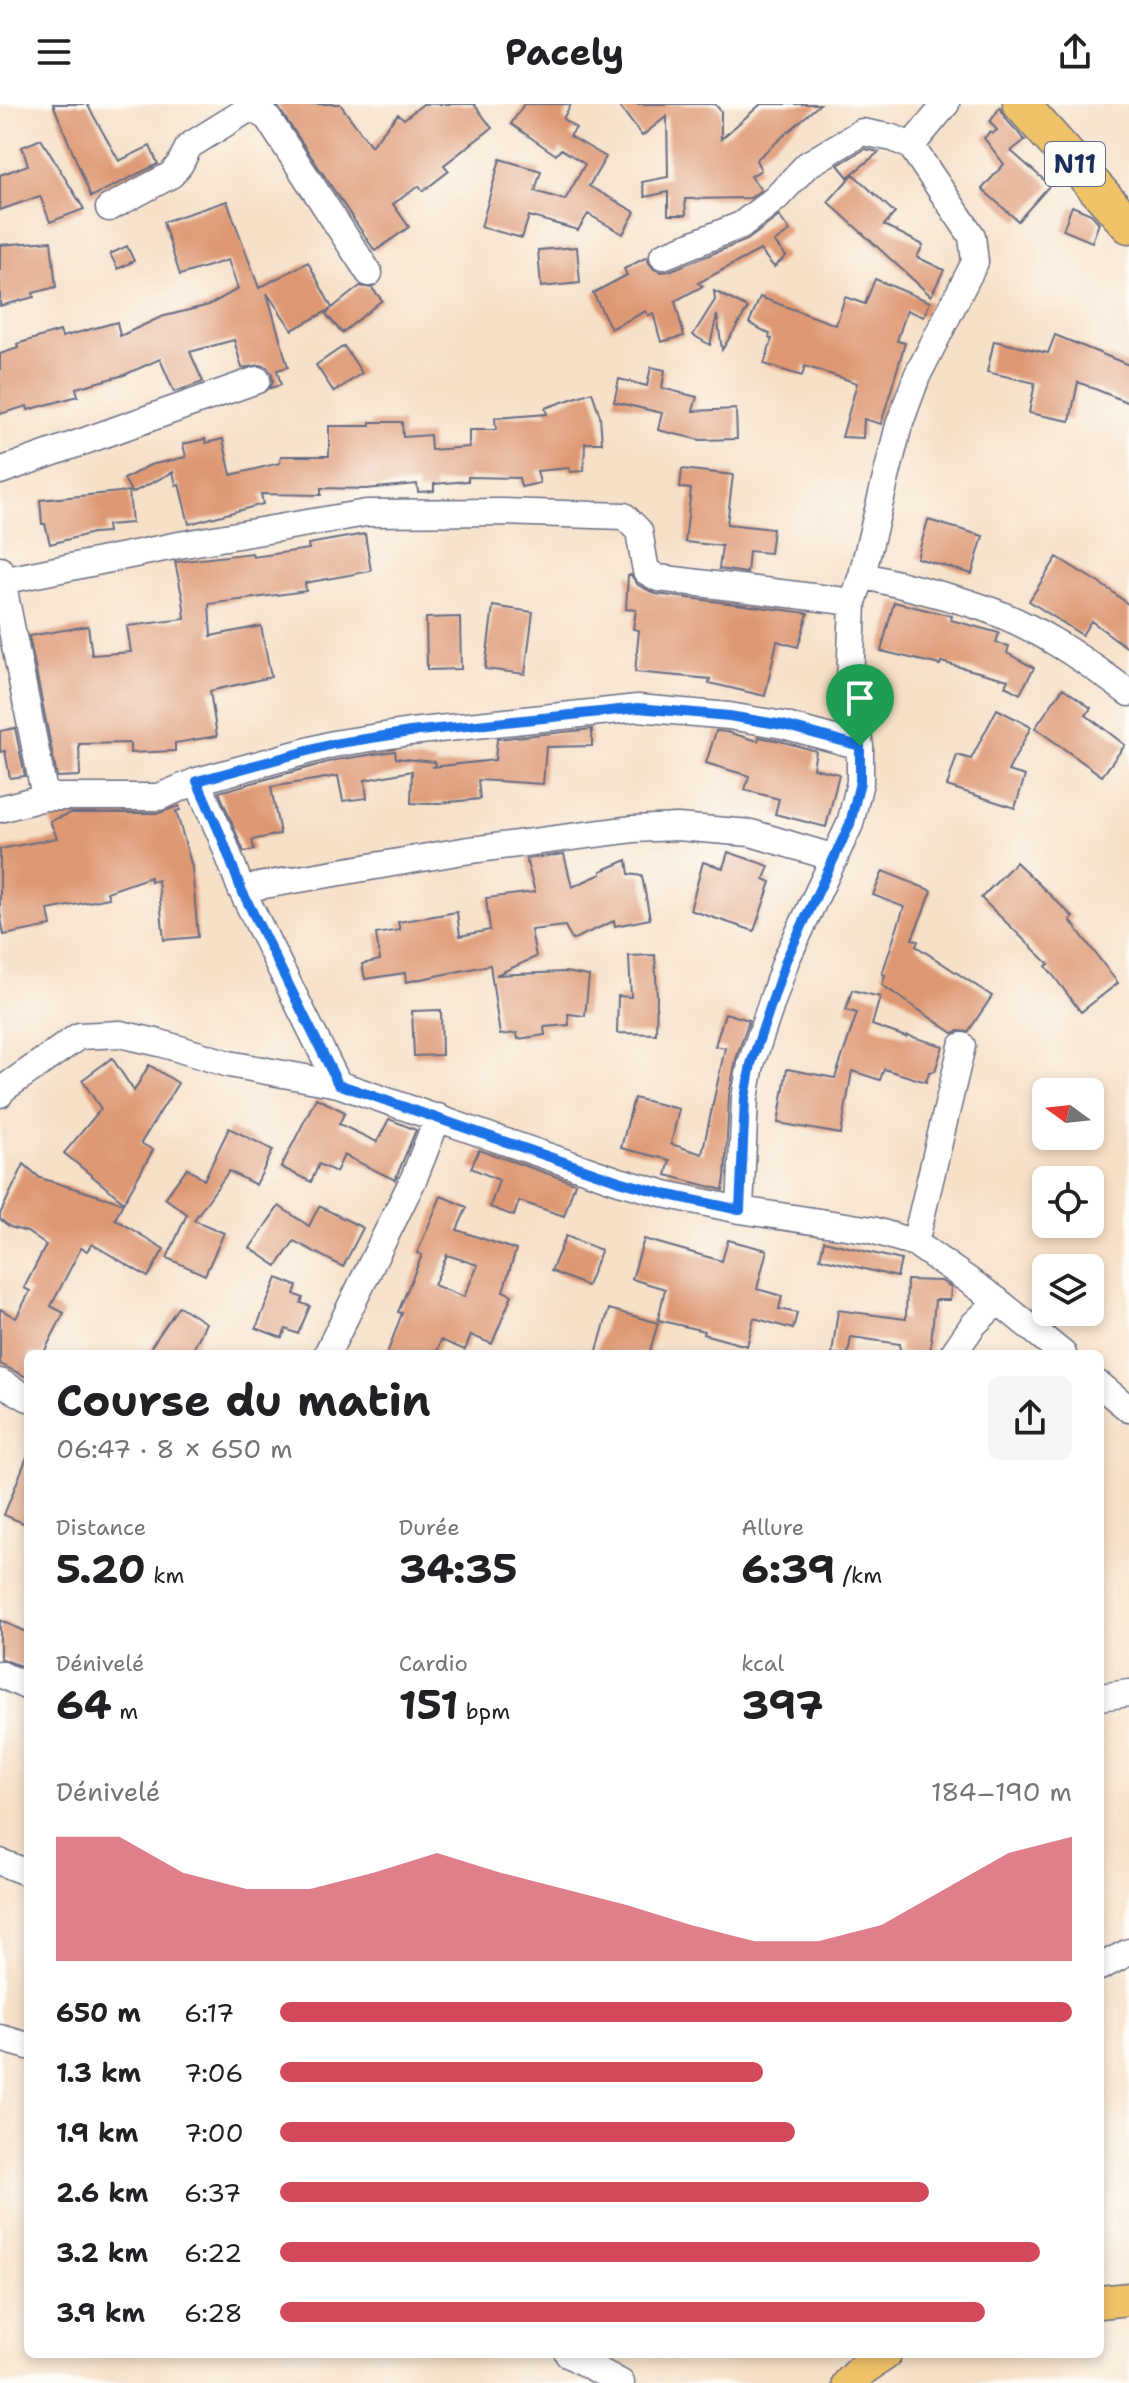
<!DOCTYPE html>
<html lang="fr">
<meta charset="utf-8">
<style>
:root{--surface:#fff;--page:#f6f6f6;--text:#202124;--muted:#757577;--accent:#d1495b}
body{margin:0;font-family:"Shantell Sans",sans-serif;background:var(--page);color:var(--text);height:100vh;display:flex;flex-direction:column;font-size:30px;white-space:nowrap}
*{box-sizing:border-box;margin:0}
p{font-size:26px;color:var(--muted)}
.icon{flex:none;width:44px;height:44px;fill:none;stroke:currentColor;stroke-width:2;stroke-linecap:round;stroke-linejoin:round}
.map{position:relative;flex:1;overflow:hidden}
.sheet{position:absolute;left:24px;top:1246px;width:1080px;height:1008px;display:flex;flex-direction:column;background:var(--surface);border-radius:12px;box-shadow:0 4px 12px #0003}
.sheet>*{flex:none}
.needle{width:52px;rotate:285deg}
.buttons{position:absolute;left:1032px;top:974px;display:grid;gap:16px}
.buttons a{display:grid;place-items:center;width:72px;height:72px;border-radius:12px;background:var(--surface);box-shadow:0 4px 12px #0003;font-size:40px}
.pin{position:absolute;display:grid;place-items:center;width:68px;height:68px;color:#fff;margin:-82px -34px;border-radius:50% 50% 50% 0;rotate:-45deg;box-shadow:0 0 8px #0007}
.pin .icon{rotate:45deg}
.round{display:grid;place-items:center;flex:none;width:84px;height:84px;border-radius:12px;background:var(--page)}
.summary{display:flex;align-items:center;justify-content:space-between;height:136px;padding:0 32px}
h1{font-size:44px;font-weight:700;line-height:60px}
.metrics{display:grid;grid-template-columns:repeat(3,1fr);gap:12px;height:136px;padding:8px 32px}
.metrics div{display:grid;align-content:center}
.metrics b{font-size:40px;font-weight:700}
.metrics small{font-size:22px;font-weight:400}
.metrics p{font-size:22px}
.chart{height:224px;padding:16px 32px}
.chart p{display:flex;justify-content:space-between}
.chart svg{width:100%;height:144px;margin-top:8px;fill:var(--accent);opacity:.7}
ul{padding:0 32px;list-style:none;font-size:26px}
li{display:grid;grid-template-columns:128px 96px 1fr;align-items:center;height:60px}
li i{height:20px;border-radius:10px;background:var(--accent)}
header{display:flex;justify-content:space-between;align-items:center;height:104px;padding:0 32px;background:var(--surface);font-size:36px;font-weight:700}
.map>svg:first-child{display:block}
.building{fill:#de9873;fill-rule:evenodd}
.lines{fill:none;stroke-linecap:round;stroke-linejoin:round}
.minor-casing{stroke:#686d83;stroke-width:29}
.major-casing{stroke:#686d83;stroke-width:35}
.highway-casing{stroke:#686d83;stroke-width:39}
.minor{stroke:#fff;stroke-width:26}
.major{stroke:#f0c369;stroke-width:32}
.highway{stroke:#f0c369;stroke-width:36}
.route-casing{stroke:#fff;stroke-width:16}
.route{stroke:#1a73e8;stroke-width:10}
.labels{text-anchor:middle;stroke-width:6;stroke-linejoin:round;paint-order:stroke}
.shield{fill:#fdfcf7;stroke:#5f6c8c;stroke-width:2}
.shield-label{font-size:26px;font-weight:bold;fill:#1b2f5e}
</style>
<header><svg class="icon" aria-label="menu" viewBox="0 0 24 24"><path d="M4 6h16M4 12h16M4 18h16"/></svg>Pacely<svg class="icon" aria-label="share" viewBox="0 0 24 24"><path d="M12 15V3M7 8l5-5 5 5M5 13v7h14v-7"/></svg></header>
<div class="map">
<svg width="1129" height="2279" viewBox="0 0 1129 2279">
<rect width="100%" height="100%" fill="#fdfcf7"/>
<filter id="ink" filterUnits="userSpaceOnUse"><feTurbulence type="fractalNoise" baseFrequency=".0125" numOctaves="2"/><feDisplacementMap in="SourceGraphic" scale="16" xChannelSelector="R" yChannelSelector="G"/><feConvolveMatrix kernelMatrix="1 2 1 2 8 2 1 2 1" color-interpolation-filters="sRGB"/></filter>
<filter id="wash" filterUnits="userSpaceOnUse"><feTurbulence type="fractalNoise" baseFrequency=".006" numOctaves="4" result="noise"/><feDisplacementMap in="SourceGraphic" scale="32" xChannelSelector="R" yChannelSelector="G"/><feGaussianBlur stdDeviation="1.8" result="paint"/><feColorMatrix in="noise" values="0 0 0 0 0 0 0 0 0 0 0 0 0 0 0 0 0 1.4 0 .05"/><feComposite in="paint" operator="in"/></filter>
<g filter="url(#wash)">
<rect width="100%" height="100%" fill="#f6e0c7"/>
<g id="blocks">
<!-- building -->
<path class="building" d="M53,0H87L119,57L150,42L158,60L91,93Z
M276,0H340L371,42L398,10L404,15L423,0H474L492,24L444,61L449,67L423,87L419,82L393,100L409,123L375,147Z
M524,0H571L563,15L576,24L570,32L606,53L589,82L635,108L623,130L588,110L578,126L529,112L522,134L481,123L500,55L541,67L535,87L565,96L585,60L561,45L556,51L511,20Z
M618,0H715L721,7V35L761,0H820L756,56L761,66L751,72L761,86L750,94L685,95L686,111H668V88L645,93L642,78L668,73L667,12L642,32Z
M1000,3L1005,14L1025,36L1011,47L1050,81L1018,117L982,85L1004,60L984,34L990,28L992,30L997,26L990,18Z
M41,35L84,105L50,118L40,92L0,106V71L28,61L22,43Z
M865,45L879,48L848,73L838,61Z
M853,70L895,109L884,121L923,141L917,153L944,166L931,192L828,98Z
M227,97L259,184L308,158L332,204L360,182L372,184L382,196L342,229L326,210L331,205L292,226L267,189L288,263L277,266L281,281L270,284L273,278L272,270L267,263L261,261L242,264L234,236L190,248L203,278L174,288L160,255L124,271L76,284L78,292L28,306L27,302L0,310V250L18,244L17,240L60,227L62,233L117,218L120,232L161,213L209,201L238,185L228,156L180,171L163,118Z
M1072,102L1091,110L1099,119L1092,138L1063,126Z
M779,112L790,127L774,138L786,152L774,163L760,146L698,179L703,182L675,197L684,232L661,238L653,209L648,212L646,207L611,225L593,189L627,171L624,165L647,153L649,159L654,165L661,168L669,167L747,136Z
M51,137L56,183L33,189L34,193L0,202V141Z
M127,142L134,157L118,165L110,150Z
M577,143L580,179L541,183L538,146Z
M875,175L930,198L924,213L907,206L897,237L905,239L881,320L864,315L863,334L842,333L857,279L805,262L802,272L764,260L772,235L769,234L770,230L749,219L760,193L836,221L845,193L865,200Z
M714,187L748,204L722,246L717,211L710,241L693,231L715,196Z
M1055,231L1129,261V299L1078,278L1070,317L1029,309L1035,279L987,268L994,237L1048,249Z
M344,242L362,269L334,288L316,261Z
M651,263L665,266L662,284L697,293L693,307L736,305L737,335L700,336L658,326L662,309L614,298L619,275L647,282Z
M592,288L600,312L602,339H585L584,367L570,368L569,364L537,367L540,379L521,383L519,374L468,373V377L434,380V387L418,388L417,380L366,385L321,384V391L261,390L263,400L189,420L179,380L176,381L173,368L132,389L124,375L150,361L186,353L183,340L205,335L206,339L223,335L231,371L280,359L281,352H329V322H370V318H402L403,333L430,331L431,346L469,343V326H496L495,314L547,310L545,304Z
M682,365L733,371L727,420L773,425L770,449L749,447L747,469L719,465L722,442L685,438L691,385L680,384Z
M129,387L132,419L107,421L108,428L93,429L50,440L45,420H42L40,396Z
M928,416L983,432L972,470L917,454Z
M365,430L371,467L305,479L306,487L209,500L211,532L261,522L271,573L210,587L217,632L175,639V647L130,649V639L79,640L80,672L57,673L29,532L88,522L92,551L131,548L127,522L185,515L183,496L175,458L252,449L253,453L309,445L308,440Z
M1057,453L1110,486L1129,501V545L1091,517L1082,531L1029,497Z
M628,471H631L638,481L656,490L808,509L798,543L777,537L765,592L709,579L710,575L635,568L639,526L633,525L636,506L626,505Z
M894,498L952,512L951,516L999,529L996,539L1009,542L1007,549L1034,564L1020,590L1005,582L1008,576L941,558L940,561L881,547Z
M493,502L533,508L525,570L485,565Z
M460,513L461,565L427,566L426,514Z
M1063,584L1091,604L1086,611L1125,641L1102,672L1035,624Z
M997,605L1031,623L1008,667L1025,672L1015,704L947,682L957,651L971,655Z
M15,624L25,672L10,674L5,647L0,648V627Z
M592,625V642L546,643L543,680L478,676L480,695L429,700L411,699L412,667L365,676L367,694L343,697L338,672L271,683L280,730L252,736L254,746L244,748L219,688L336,656L395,647L396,654L435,658L436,662L432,663L495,656L497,635Z
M716,627L727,628L758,637L759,633L780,637L816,647L813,664L839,670L826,723L775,710L779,695L745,686L749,672L706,659Z
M179,702L180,706L176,707L192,763L198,833L164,836L158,776L151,778L150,773L107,788L109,794L48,806L51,822L4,831L0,809V745L57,734L50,717L71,709H159Z
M728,748L769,762L764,775L771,778L754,827L690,806L703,758L723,764Z
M564,750L572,783L601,770V767L627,756L629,770L642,772L650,815L615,822L614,817L572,836L565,822L531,826L536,853L496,871L565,868L589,872L585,912L568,910L569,921L544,923L545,931L518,935L517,929L500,931L490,861L406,878L405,869L365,875L362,860L380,856L376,830L400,826L398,818L457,808L460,832L490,826L486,794L535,788L526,755Z
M1016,758L1073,813L1070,816L1118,879L1081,908L1046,862L1049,860L981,794Z
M883,767L932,787L912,835L918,837L916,842L992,892L968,928L958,927L953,929L882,881L885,871L882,870L904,803L873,791Z
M655,851L657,893L656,930L617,929L618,892L631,893L629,852Z
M852,886L880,893L872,921L906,933V931L943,942L935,967L929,968L926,978L884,965L880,976L852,967L841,1030L778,1019L787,965L835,974L857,909L846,906Z
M441,906L442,951L414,952L412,907Z
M725,909L749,916L736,955L729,991L725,1074L723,1086L666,1071L670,1056L621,1044L634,994L679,1005L671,1040L702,1050L725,944L715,942Z
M112,954L134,987L149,961L178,979L141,1039L153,1046L124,1098L64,1049L101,1005L82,976Z
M316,994L345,1008L339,1020L377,1038L389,1015L416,1026L395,1076L344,1051L336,1068L319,1060L311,1078L281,1063Z
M229,1024L273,1046L256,1081L229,1067L194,1116L224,1129L205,1171L167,1154L187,1110L165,1094L187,1064L204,1076Z
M479,1046L575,1079L564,1112L519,1097L514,1112L490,1103L499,1076L471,1064Z
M24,1060L40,1074L123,1099L115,1115L164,1145L148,1173L92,1140L87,1147L81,1144L51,1202L64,1209L43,1250H28V1274L0,1260V1205L16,1214L30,1187L24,1184L46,1141L27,1128L10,1123L0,1115V1110Z
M441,1092L467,1103L457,1126L516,1146L503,1187L512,1191L492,1240L471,1231L465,1246L441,1236L436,1250H387L402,1209L398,1208L422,1151L417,1149ZM447,1151L478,1161L464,1193L434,1181Z
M279,1102L309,1122L319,1102L363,1124L343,1163L294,1137L277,1162L250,1144Z
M566,1132L601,1146L587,1182L551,1167Z
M644,1135L722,1157L728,1136L767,1146L757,1185L782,1192L779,1205L797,1209L793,1225L754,1214L747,1242L703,1230L704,1227L658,1216L665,1185L632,1175Z
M824,1137L901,1156L897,1173L820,1154Z
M277,1174L297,1182L294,1190L303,1194L301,1199L310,1202L298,1230L286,1225L282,1234L256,1224Z
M907,1176L941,1177L951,1183L950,1196H935L930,1250H899L900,1240L851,1233L848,1250H832L838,1206L906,1215Z
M179,1202L206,1219L191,1250H146Z
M609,1205L658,1219L649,1250H596Z
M27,1353H28V1421L4,1411Z
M0,1516L28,1529V1565L0,1554Z"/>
</g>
</g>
<g filter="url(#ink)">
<use href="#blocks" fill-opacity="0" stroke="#686d83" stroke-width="2"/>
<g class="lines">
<defs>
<path id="minor" d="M247,0L250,4L267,13L369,169
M911,42L946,0
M109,104L171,71L180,60L189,42L250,4
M663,152L741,121L775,95L807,61L862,28L893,34L911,42L972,132L975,158L917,272L899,321L862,471L853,498L850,580L860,642V678L850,720L786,856L751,960L745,994L740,1106
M0,367L257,276
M0,466L45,693
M862,471C900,481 938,489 975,501C1032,519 1082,554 1129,589
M2,477L179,441L366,409L502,408L624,412L639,427L646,467L658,474L853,498
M197,677L333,640L410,628L638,604L729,612L783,621L860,642
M0,705L45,693H159L197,677L222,734L241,785L338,980
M241,785L463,747L633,725L677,723L751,729L835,754
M0,990L3,985L79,932L120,930L160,939L229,960L338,980L619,1077L669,1091L740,1106L872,1126L915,1139L998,1197L1063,1250
M915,1139L962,942
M327,1250L414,1074L438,1013
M953,1250L973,1221L998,1197
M0,1278L28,1294
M1100,1281L1129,1305
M0,1570L28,1583
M1100,1593L1129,1589
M0,1758L28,1769
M1100,1863L1129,1848
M0,1934L28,1942
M568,2250L621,2279"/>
<path id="major" d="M1100,2198L1129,2195
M849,2279L863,2265L885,2250"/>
<path id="highway" d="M1021,0L1129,121"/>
</defs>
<!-- minor casing -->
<use href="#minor" class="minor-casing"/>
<!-- major casing -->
<use href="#major" class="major-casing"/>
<!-- highway casing -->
<use href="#highway" class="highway-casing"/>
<!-- minor -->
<use href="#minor" class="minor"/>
<!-- major -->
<use href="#major" class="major"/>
<!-- highway -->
<use href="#highway" class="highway"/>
</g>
</g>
<g class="lines" filter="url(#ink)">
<defs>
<path id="route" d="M638,604L729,612L783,621L860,642V678L850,720L786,856L751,960L745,994L740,1106L669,1091L619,1077L338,980L241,785L222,734L197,677L333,640L410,628Z"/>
</defs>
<!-- route casing -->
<use href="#route" class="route-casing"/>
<!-- route -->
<use href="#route" class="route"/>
</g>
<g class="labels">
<!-- shield labels -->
<rect class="shield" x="1045" y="38" width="60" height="44" rx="6"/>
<g class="shield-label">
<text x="1075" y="69">N11</text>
</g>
</g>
</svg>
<div class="buttons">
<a><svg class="needle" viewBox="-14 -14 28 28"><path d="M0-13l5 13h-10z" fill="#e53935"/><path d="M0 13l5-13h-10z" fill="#757577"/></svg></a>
<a><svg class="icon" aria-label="locate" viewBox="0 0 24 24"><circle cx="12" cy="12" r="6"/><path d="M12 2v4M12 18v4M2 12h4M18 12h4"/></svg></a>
<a><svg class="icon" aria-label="layers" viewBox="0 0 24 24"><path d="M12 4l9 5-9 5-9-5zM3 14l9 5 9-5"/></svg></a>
</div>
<div class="pin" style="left:860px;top:642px;background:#1e9e55"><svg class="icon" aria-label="arrive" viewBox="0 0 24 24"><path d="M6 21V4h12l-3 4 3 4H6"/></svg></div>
<section class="sheet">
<div class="summary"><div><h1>Course du matin</h1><p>06:47 · 8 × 650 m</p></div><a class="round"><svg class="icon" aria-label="share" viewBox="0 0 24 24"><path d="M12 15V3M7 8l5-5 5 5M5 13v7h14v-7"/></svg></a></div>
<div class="metrics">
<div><p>Distance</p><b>5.20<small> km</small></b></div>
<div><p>Durée</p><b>34:35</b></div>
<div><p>Allure</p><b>6:39<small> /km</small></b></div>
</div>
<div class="metrics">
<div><p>Dénivelé</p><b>64<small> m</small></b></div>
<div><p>Cardio</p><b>151<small> bpm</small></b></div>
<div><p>kcal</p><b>397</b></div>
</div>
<div class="chart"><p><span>Dénivelé</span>184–190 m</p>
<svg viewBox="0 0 160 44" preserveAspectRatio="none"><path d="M0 44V6L10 6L20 17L30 22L40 22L50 17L60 11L70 17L80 22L90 27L100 33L110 38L120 38L130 33L140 22L150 11L160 6V44z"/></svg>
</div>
<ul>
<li><b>650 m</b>6:17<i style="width:100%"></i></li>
<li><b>1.3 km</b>7:06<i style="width:61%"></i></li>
<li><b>1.9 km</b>7:00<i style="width:65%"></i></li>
<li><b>2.6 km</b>6:37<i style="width:82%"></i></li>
<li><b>3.2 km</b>6:22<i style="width:96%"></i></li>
<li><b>3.9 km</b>6:28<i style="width:89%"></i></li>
</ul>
</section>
</div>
